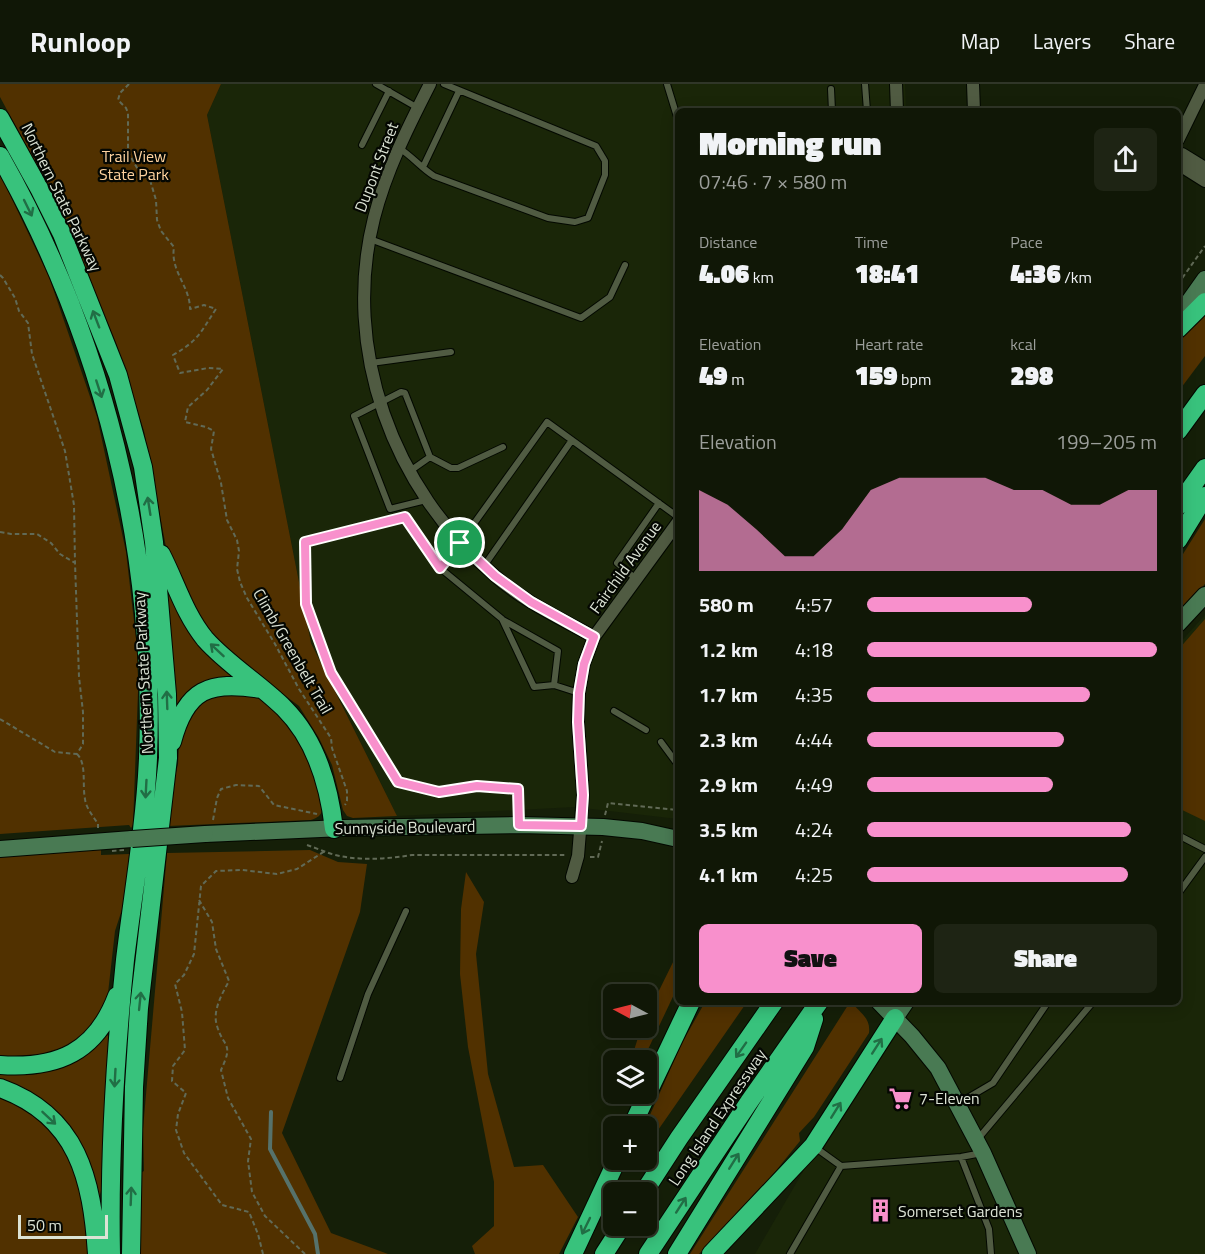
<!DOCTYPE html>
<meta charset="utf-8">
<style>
:root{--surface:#101706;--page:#1e2414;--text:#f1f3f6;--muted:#9c9f9b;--line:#303628;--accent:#f890cc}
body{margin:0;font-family:"Titillium Web",sans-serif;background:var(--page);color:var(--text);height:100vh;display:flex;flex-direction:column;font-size:22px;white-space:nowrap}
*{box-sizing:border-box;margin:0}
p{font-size:20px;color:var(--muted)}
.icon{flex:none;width:33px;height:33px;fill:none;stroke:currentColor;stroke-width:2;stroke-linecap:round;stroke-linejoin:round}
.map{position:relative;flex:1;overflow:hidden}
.sheet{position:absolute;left:675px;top:24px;width:506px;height:897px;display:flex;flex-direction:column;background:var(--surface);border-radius:9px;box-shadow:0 3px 15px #0003,0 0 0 2px var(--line)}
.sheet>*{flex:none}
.needle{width:39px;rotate:277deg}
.controls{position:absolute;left:603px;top:900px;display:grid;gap:12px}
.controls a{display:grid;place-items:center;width:54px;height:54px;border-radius:9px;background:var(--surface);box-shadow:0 3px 15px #0003,0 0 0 2px var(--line);font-size:30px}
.scale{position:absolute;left:18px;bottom:15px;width:90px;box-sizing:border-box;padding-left:6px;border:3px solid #dce3d5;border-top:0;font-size:16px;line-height:21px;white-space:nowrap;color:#dce3d5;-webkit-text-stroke:4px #040702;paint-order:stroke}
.pin{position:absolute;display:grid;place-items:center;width:51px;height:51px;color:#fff;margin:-26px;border:3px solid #fff;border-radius:50%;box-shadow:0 2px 6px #0007}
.round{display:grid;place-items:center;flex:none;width:63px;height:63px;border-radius:9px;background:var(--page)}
.summary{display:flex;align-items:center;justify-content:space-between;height:102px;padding:0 24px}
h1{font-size:33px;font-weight:800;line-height:45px}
.figures{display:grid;grid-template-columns:repeat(3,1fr);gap:9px;height:102px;padding:6px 24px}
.figures div{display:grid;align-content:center}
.figures b{font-size:26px;font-weight:800}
.figures small{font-size:16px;font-weight:400}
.figures p{font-size:16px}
.chart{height:168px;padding:12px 24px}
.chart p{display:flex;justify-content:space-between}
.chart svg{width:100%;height:108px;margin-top:6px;fill:var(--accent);opacity:.7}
.button{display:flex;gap:12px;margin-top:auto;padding:12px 24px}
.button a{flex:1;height:69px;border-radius:9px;background:var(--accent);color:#111;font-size:24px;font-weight:800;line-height:69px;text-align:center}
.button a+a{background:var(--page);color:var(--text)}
ul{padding:0 24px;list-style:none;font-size:20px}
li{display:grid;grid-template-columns:96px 72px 1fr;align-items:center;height:45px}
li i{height:15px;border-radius:8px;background:var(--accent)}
header{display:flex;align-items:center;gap:36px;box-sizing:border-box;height:84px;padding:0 30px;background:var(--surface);border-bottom:2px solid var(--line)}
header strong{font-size:28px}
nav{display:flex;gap:33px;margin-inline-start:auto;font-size:21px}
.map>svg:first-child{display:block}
.built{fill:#1a2608}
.green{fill:#513100}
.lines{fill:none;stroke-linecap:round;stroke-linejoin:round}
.stream{stroke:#56726b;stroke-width:4}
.service-casing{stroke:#030800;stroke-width:8}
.minor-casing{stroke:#030800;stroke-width:14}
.secondary-casing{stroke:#030800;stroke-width:18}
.motorway-casing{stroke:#030800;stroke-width:20}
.path{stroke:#616a56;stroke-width:2;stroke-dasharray:4.5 3;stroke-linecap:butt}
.service{stroke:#505b42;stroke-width:6}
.minor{stroke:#505b42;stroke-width:12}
.secondary{stroke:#497a53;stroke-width:16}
.motorway{stroke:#38c27c;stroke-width:18}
.secondary-bridge-casing{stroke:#030800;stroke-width:18;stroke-linecap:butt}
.path-bridge{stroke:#616a56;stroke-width:2;stroke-dasharray:4.5 3;stroke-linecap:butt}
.secondary-bridge{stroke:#497a53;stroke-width:16}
.oneway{stroke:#216e45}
.route-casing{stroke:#fff;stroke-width:12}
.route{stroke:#f890cc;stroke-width:8}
.labels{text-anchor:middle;stroke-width:4.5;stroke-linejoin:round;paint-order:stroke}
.park-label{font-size:16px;fill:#fed29e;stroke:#040702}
.street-label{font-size:16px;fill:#dce3d5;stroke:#040702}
.poi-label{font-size:16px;fill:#dce3d5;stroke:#040702;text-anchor:start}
</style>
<header>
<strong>Runloop</strong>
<nav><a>Map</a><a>Layers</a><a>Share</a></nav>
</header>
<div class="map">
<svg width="1205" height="1170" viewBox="0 0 1205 1170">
<rect width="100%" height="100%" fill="#151f08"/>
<!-- built -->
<path class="built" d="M221,0H905L906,27H678V735L575,723L397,732L311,559L207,31Z
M1205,531V1170H755L815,1067L913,918H1178V561Z"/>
<!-- green -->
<path class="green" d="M0,0H221L207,31L311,559L397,732L353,734L347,732L343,726L332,681L319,654L299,622L211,556L176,494L166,463L144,347L116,259L59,122L0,13Z
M0,90L49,193L97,333L126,468L139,581L133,741L131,744L129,741L0,750Z
M1205,227V272L1178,308V260Z
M1205,435V500L1178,530V478Z
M171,507L236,594L178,621L175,616L166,513Z
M1205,535V737L1178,724V566Z
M217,605C235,606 251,607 266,619C273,624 281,632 286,638C297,652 335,717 319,732C318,733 312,736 311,736L168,742L170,715L178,680L180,644L192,620Z
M101,765V771L129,770L128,807L115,847L107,918L98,941L55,973H0V773Z
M310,766L338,778L367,780L360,828L282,1049L331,1149L388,1170H136L137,1091L144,1087L143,1045L167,769Z
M466,788L484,818L476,870L488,990L514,1083L543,1081L578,1133L559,1170H475L472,1162L494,1142V1098L468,963L460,890L461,825Z
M678,868V902L643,976H631L641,944H646L647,931Z
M705,918H747L647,1062L646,1042H645L682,959Z
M850,918H852C859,929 871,933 869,949L814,1033L799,1049L800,1057L770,1094L699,1170H690Z
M102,949L109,952L103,1100L97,1121L88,1082L0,997V985L18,986Z
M0,1009L51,1041L74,1080L88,1131L93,1170H0Z"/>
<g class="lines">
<!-- stream -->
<path class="stream" d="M271,1028L270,1065L315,1150L318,1170"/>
<defs>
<path id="service" d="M376,0L418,24
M667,0L678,36
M865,0L867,27
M831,5L832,27
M362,61L389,7
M399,64C413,73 421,84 434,92L548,134L575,138L588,134L605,91V77L596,62L444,0
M423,83L459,7
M370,155L581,234L610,213L625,181
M371,279L451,268
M430,373L451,384H458L503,363
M410,387L430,373L405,309L401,308L354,332L390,425L426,416
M484,482L572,356
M440,484L405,433L305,458L306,520L331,589L398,698L439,708L476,703L518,705L519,738
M636,495L617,479L659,419
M503,536L558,567L554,601
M579,609L554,601L534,603L502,535L440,484L460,459L547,338L678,433
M614,627L646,646
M661,658L678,681
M1178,751L1205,765
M1178,810L1205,773
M340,994L368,910L406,827
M959,1019L993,999L1048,918
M977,1056L1093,918
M816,1064L841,1082L961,1073L982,1069
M961,1073L989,1145L991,1170
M790,1170L841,1082"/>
<path id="minor" d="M430,0C408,43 386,87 374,134C341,265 393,405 494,491C523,517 560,534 594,553
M896,0L897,27
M973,0L974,27
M1178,56L1205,1
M1178,70H1182L1205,84
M1178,80L1205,97
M572,793L578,772L583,711L578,638L579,609L584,580L594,553L678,438"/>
<path id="secondary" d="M1178,233L1205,195
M1178,540L1205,511
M205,750L343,744L519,741L603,743L642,747L678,755
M0,765L132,755
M879,918L912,952L938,984L983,1069L1028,1170
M895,934L906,918"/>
<path id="motorway" d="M0,34L40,106L62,150L118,291L143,383L154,458L167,610L168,674L139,924L134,1003L131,1170
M0,72C103,254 156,465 148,674C145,742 133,809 125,876C115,974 109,1072 111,1170
M1178,245L1205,218
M1178,347L1205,310
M1178,422L1205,384
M1178,456L1205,412
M161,470C176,499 184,529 205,555C228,581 260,600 284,624C316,656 329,701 334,745
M172,658C186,605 209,596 261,605
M0,981C58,985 96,968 117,912
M0,1004C78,1032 92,1095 97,1170
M632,1042L691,918
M644,1108L679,1054L774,918
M573,1170L617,1076
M604,1170L622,1142
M648,1170L749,1018L819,918
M677,1170L805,963L814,935
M711,1170L813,1062L895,934"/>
</defs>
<!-- service casing -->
<use href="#service" class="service-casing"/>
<!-- minor casing -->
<use href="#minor" class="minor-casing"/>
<!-- secondary casing -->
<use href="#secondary" class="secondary-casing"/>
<!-- motorway casing -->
<use href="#motorway" class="motorway-casing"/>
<!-- path -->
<path class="path" d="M129,0L120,9L118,16L126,24L128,29V68L140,89L150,96L156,116L157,136L161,147L174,163C170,187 190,202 190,225L204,221L216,225C200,249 199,256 173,271L180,289L208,284L223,285L207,306L188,323L185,338L206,343L214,347L211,365L221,399L227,436L237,456L239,467L237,485L240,498L247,514L275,560L299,605L331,654L332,664L347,707V717L345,721
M0,191L3,194L15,214L19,227L28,239L32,270L65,367L74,421L75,479
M1178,200L1205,162
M0,448L11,450H37L51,459L60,470L75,479L79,593L83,628V660L77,670
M0,635L55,668L77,670
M77,670C87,680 82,700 85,715C86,724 93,732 98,740V744
M605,731L608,719L678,726
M213,736L217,714L221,705L236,701L259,702L274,721L317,730
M307,761C316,764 325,768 335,771C360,777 387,775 412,771H566
M590,773H598L602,757
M199,816L212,838L216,865L229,897C222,910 212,927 217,942C224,965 234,958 221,986L228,1014L251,1055L248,1077L252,1108L265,1132L305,1170
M263,1170L258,1150L249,1128L222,1121L184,1069L176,1046L178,1030L186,1009L172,997L173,982L185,966L182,928L175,900L184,891L194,870L201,802L216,787L242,786L277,790L297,785L325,767"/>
<!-- service -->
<use href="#service" class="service"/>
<!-- minor -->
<use href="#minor" class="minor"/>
<!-- secondary -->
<use href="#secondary" class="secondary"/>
<!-- motorway -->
<use href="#motorway" class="motorway"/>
<defs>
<path id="secondary-bridge" d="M132,755L205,750"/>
</defs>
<!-- secondary-bridge casing -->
<use href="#secondary-bridge" class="secondary-bridge-casing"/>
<!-- path-bridge -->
<path class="path-bridge" d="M112,767L124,766"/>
<!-- secondary-bridge -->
<use href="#secondary-bridge" class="secondary-bridge"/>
</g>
<!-- one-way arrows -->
<defs><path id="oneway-shaft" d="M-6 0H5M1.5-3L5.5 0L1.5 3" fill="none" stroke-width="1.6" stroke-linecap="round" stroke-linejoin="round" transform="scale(1.5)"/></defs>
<g class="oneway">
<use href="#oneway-shaft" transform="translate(28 124) rotate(64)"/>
<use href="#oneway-shaft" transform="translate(96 235) rotate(-111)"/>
<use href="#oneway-shaft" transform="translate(99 305) rotate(72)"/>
<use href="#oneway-shaft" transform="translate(149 422) rotate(-99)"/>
<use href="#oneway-shaft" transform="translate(217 566) rotate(-137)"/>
<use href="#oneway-shaft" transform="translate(167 616) rotate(-92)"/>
<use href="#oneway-shaft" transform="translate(146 705) rotate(93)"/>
<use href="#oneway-shaft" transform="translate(140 917) rotate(-84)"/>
<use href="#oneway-shaft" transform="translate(877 962) rotate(-57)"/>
<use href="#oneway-shaft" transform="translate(741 966) rotate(125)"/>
<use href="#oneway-shaft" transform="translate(115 994) rotate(93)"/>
<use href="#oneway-shaft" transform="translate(836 1026) rotate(-58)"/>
<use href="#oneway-shaft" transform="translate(49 1034) rotate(43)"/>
<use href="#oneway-shaft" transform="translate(734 1077) rotate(-58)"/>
<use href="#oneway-shaft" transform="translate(131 1112) rotate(-88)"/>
<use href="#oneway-shaft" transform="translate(681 1121) rotate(-57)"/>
<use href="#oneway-shaft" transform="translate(586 1142) rotate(116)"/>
</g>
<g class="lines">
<defs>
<path id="route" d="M405,433L440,484L460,459L495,492L531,518L594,553L584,580L579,609L578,638L583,711L581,742L519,741L518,705L477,702L439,708L398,698L331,589L306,520L305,458Z"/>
</defs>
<!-- route casing -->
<use href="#route" class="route-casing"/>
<!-- route -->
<use href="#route" class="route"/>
</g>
<!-- icons -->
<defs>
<symbol id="supermarket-bare" viewBox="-9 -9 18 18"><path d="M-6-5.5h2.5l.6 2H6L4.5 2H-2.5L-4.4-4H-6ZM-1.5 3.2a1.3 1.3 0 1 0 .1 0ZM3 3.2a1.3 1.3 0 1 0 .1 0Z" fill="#f890cc" stroke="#040702" stroke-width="2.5" paint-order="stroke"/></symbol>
<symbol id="building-bare" viewBox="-9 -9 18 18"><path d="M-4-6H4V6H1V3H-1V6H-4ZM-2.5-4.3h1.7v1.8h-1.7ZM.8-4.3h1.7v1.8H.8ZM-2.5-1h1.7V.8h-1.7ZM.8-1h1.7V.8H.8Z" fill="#f890cc" stroke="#040702" stroke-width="2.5" paint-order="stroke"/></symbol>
</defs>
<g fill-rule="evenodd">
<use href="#supermarket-bare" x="884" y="998" width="33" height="33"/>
<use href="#building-bare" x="864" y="1110" width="33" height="33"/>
</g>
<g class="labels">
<!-- park labels -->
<g class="park-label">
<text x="134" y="78">Trail View<tspan x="134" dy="18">State Park</tspan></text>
</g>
<!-- street labels -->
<g class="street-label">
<text transform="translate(376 83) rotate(-69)" y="6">Dupont Street</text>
<text transform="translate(62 113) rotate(64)" y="6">Northern State Parkway</text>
<text transform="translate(625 483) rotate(-54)" y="6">Fairchild Avenue</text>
<text transform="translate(293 567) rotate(60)" y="6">Climb/Greenbelt Trail</text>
<text transform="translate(143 589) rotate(-93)" y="6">Northern State Parkway</text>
<text transform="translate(405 743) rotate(-1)" y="6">Sunnyside Boulevard</text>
<text transform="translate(717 1033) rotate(-56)" y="6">Long Island Expressway</text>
</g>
<!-- poi labels -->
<g class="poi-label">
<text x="919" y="1020">7-Eleven</text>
<text x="898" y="1133">Somerset Gardens</text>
</g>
</g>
</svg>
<div class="controls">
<a><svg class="needle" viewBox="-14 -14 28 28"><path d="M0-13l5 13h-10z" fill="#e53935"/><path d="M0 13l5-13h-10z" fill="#9c9f9b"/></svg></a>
<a><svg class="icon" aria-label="layers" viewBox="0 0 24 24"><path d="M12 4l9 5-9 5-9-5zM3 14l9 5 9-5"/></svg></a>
<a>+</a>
<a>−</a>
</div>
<div class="scale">50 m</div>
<div class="pin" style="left:460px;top:459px;background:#1e9e55"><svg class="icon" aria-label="arrive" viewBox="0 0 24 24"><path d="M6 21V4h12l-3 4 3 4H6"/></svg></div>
<section class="sheet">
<div class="summary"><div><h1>Morning run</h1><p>07:46 · 7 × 580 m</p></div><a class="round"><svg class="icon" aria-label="share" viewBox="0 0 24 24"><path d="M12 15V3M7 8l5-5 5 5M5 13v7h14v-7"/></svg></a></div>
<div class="figures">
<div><p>Distance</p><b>4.06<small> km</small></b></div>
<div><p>Time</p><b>18:41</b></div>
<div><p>Pace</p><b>4:36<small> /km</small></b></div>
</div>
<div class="figures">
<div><p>Elevation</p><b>49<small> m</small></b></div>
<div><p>Heart rate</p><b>159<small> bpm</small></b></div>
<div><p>kcal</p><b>298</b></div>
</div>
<div class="chart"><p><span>Elevation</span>199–205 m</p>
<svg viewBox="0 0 160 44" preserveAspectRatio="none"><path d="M0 44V11L10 17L20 27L30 38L40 38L50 27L60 11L70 6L80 6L90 6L100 6L110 11L120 11L130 17L140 17L150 11L160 11V44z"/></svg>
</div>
<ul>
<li><b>580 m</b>4:57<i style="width:57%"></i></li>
<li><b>1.2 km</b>4:18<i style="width:100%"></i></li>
<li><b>1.7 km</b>4:35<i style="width:77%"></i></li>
<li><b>2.3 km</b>4:44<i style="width:68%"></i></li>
<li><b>2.9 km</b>4:49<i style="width:64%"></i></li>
<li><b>3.5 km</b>4:24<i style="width:91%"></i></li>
<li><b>4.1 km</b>4:25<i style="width:90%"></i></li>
</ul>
<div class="button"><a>Save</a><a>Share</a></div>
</section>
</div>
